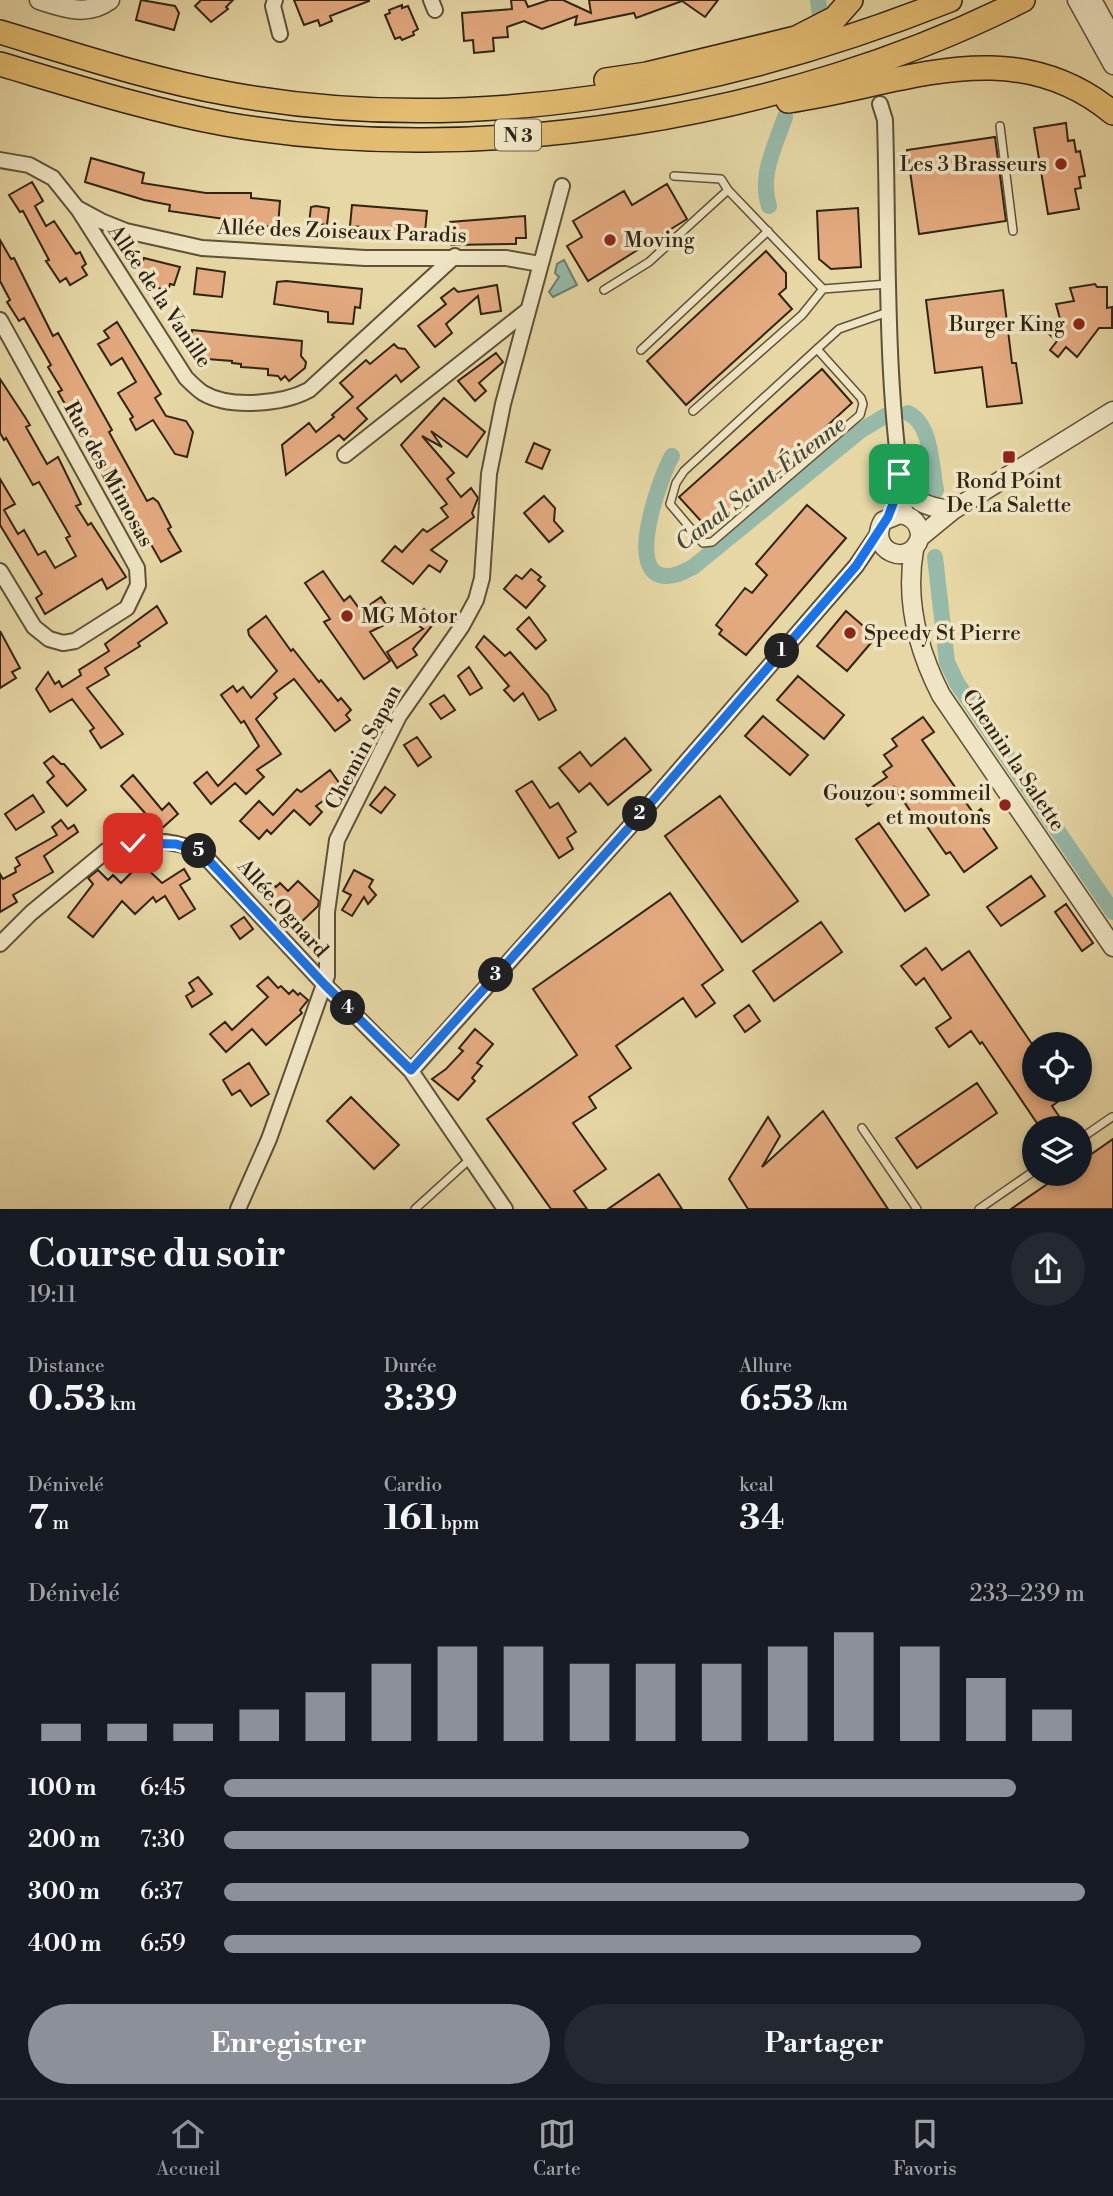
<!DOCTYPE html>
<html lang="fr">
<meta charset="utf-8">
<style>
:root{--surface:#171b24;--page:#242831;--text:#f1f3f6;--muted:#9ea1a6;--line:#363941;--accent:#8c9099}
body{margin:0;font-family:"Libre Bodoni",serif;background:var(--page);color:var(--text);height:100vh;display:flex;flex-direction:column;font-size:26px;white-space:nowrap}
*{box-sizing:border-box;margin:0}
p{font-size:23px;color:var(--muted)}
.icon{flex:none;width:38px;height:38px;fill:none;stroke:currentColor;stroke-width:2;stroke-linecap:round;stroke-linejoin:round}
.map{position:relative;height:1209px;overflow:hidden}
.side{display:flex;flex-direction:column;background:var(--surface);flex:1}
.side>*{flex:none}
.controls{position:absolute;left:1022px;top:1032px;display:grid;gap:14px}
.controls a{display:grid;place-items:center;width:70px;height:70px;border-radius:50%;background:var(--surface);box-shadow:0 4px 10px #0003;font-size:35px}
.pin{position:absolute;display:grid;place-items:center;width:60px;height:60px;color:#fff;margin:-30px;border-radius:14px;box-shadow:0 4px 10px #0006}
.km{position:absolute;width:35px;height:35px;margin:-18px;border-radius:50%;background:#222;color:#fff;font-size:19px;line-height:35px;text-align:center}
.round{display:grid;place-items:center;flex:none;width:74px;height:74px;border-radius:37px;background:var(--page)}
.head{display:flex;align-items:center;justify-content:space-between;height:119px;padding:0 28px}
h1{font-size:38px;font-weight:700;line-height:52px}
.stats{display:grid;grid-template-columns:repeat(3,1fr);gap:10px;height:119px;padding:7px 28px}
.stats div{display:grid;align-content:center}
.stats b{font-size:35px;font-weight:700}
.stats small{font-size:19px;font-weight:400}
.stats p{font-size:19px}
.chart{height:196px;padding:14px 28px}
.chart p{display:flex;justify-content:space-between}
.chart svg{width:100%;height:126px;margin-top:7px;stroke:var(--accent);stroke-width:6}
.action{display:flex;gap:14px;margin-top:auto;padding:14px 28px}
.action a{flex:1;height:80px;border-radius:42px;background:var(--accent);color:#fff;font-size:28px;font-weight:700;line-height:80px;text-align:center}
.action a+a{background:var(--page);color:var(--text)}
ul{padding:0 28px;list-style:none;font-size:23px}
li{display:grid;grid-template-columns:112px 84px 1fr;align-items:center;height:52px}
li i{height:18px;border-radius:9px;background:var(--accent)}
.dock{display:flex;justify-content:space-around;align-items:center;height:98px;border-top:2px solid var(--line);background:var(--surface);font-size:19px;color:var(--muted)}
.dock a{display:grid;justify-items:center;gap:4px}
.dock .active{color:var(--accent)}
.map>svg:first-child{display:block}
.water{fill:#96b9a9;stroke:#6d7d6d;stroke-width:2}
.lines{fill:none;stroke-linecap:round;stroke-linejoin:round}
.canal{stroke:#96b9a9;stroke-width:16}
.building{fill:#e4aa7f;stroke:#302414;stroke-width:2}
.service-casing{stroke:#5e5138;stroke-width:10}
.minor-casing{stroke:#5e5138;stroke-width:18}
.tertiary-casing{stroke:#5e5138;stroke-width:21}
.trunk-casing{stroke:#302414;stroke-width:26}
.service{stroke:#efe5c4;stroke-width:7}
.minor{stroke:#efe5c4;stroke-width:14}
.tertiary{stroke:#efe5c4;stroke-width:18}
.trunk{stroke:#e3bc72;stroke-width:23}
.route-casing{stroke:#fff;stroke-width:14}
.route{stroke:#1a73e8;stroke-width:9}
.poi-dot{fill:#8f2418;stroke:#efe5c4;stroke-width:2.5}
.labels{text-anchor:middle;stroke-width:7;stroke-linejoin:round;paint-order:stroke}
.shield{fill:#efe5c4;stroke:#695e49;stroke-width:2}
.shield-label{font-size:19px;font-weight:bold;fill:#302414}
.poi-label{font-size:21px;fill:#302414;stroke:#efe5c4;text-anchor:end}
.street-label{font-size:21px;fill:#302414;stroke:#efe5c4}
.water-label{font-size:23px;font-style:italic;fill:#4a4939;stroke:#efe5c4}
</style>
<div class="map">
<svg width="1113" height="1209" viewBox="0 0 1113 1209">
<rect width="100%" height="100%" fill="#e6d7a5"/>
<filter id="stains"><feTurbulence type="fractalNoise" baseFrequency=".00286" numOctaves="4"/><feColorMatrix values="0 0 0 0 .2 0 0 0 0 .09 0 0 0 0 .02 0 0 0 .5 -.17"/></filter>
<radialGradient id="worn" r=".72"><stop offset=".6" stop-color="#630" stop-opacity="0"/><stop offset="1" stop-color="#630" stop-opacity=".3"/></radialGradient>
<!-- water -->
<path class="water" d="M564,260L577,285L553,297L549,292L559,277L555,273L557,264Z"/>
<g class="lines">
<!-- canal -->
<path class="canal" d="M818,0L820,15
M769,206C759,175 775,147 785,117
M908,413C932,424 931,466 936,490
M672,456C661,475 623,577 667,576C677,576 685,571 693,567L860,431L885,416
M935,557L947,662L957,683L1113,912"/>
</g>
<!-- building -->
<path class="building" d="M141,0L175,6L179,13L174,30L136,20Z
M201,0H233L226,7L228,9L211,22L195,6Z
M294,0H369V1L330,16L332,21L320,26L318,20L304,25Z
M511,0H525L528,7L549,0H563L591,13L589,0H718L705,17L682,1L636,18L634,13L575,25L577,16L542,29L524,21L507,27L508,37L493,38L494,51L474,53L473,40L464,41L462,13L512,9Z
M402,5V8L408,6L418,29L413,32L414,35L402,40L400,37L395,39L385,15L390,13L389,10Z
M1066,123L1068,141L1074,140L1076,152L1080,151L1085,176L1079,177L1081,188L1075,189L1079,209L1048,214L1034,128Z
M995,137L1006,221L919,234L907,150Z
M91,158L144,173L142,183L206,193H251V198L280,201L278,227L244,225L245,222L169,211L170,205L144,200L85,182Z
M32,182L43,201L35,206L46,226L54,221L76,254L80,252L86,264L82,267L87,275L70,285L66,278L60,282L46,261L49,260L23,211L20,212L9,195Z
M667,184L687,219L588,281L567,246L582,237L573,221L624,191L632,205Z
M352,205L427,211L425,232L417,231V234L399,232V230L350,226Z
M316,206L329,208L327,225L309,223L311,207Z
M858,208L861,267L831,269L819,259L817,211Z
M525,216L526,238H516V244L451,245L450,222Z
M0,240L11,259L14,258L53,336L58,333L79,371L112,430L109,432L147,501L153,498L158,502L171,527L168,529L181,551L161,562L127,502L121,506L92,452L97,450L77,413L72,416L58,392L62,390L48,367L51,365L24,318L19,321L7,302L10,300L0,281Z
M766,251L786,273V288L779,294L792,309L686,405L647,361Z
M144,258L180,267L174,285L170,284L168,291L145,284L147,277L139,274Z
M197,268L225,272L222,297L194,294Z
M286,281L362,289L360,308L355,307L353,324L328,322V312L274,304L277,282Z
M1095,284L1097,287H1107V308L1112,307V328H1099L1077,357L1066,347L1058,357L1050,350L1057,341L1049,334L1060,319L1056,304L1074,301L1070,288Z
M497,285L501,311L481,314L478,296L446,324L452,333L435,347L418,326L446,304L441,298L454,288L458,292Z
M1003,290L1012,363H1016L1022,403L987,407L982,367L935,373L926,300Z
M117,322L161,394L155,398L166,416L186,421L193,432L187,457L175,454L153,420L136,430L130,419L133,417L118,393L136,382L122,358L111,365L98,344L109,338L104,331Z
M192,330L302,341L301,356L306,362L305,368L289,381L285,376L281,380L278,376L268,375V369L241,367V364L232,363V361L207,359L203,363L199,358L193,357L191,347Z
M394,344L398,348L405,349L419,367L401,382L396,375L357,408L367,419L344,440L339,435L286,475L282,445L309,423L316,432L334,417L332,415L353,397L340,383L366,360L370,364Z
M496,353L503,362L479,383L486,391L475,401L458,381Z
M822,369L852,403L711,532L679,497Z
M0,379L25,417L30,425L26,427L47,464L58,457L81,504L76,506L88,525L91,523L126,577L107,589L102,579L45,614L36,598L42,594L0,525V479L15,504L4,510L18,534L24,530L38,555L45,551L55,568L76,556L66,538L70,536L39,482L33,485L6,438L4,440L0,433Z
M444,398L485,432L467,457L431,431L442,447L422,436L454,473L447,479L461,497L471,488L478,498L472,513L474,517L431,550L447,561L440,572L429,565L413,584L382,561L395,546L402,552L423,529L427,532L448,517L441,508L447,504L401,445Z
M534,443L550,450L542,469L526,462Z
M544,496L555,508L554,521L563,531L549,542L524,513Z
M807,505L846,538L746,655L719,634L722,630L716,625L745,588L752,593L767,575L756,564Z
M531,569L541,577L538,580L545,586L526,608L504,589L516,575L522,579Z
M323,571L344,601L350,596L361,611L381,597L396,619L370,632L390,661L364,679L324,622L330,619L305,583Z
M157,606L167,623L138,643L140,646L105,668L109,675L87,688L123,734L101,748L90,731L94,728L72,699L50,712L36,689L48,672L55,684L59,681L62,687L81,675L79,670L109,651L105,644Z
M424,609L435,622L413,649L417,655L397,668L387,652L423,629L413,621Z
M846,611L876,637L847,671L817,646Z
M266,616L291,651L293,649L319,682L321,680L338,701L341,698L351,710L346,715L350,720L335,731L294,679L274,694L277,698L256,719L281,754L257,770L264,777L246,794L235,783L211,804L194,783L207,772L218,786L259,746L244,721L241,723L221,695L233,686L237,692L243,687L251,698L277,671L249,635L248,630Z
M529,617L546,640L536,649L517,629Z
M0,631L20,668L12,672L16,678L0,688Z
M484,636L505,656L510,652L548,695L556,710L539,720L523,693L514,701L504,690L509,686L476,647Z
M469,667L482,688L470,695L458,676Z
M798,676L844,715L824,739L777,700Z
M444,695L455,710L441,719L430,704Z
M763,716L808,755L790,775L745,736Z
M923,717L934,732L922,740L974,814L981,809L989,821L982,826L997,848L964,872L950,852L946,854L921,818L917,821L894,787L868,806L860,795L887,777L883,772L892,766L884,755L897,746L892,739Z
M417,737L431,757L418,766L404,745Z
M625,738L651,770L608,805L590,783L579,792L559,768L580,752L591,766Z
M53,756L61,764H64L86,790L67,806L47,782L54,776L44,763Z
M330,770L342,787L316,806L322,812L310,825L294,810L271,834L267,830L259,839L240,821L259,801L273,815L297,789L301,792Z
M133,775L162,810L169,803L178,814L160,830L121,786Z
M532,781L550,808L558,803L576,832L567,838L573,849L559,858L516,791Z
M385,787L395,795L381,813L370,805Z
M33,795L44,812L16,830L5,814Z
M720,796L798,901L742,942L665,836Z
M61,820L68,829L74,825L78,832L44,856L53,872L13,895L17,902L0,912V874L3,879L16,872L15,868L20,865L16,858L57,835L52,827Z
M879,823L929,895L905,911L856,839Z
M141,863L162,883L184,869L190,879L180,885L195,909L179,919L165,896L156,902L153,897L135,914L122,901L93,937L68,917L93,884L88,878L98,870L108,880L113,875L121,883Z
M354,870L373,880L369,887L376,895L368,904L364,897L352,916L342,910L351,895L343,891Z
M1031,876L1045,896L1001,926L987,907Z
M298,881L319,901L318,906L294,929L260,893L271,882L276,887L280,883L288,891Z
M670,893L723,970L702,985L715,1003L696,1017L683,998L616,1046L631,1068L589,1097L596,1108L573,1123L606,1169L574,1191L587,1209H551L487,1119L577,1055L533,989Z
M1066,904L1093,943L1082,951L1055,912Z
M244,917L253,929L240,939L231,926Z
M821,922L842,952L774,1001L753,971Z
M926,948L942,970L969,951L1034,1047V1090H1074L1052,1106L1068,1129H1041L982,1042L980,1044L971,1031L949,1047L936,1028L951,1018L924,978L916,985L901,966Z
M198,977L212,994L192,1007L186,996L194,991L189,983Z
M268,977L278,988L281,986L289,994L293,990L298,995L300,993L308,1000L300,1010L302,1013L266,1045L252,1029L226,1052L210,1034L225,1022L232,1030L268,997L257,986Z
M749,1005L760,1021L745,1032L734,1016Z
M475,1029L493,1044L477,1063L482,1066L472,1078L475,1081L458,1100L432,1079L446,1069L463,1051L459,1048Z
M249,1063L269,1094L251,1106L240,1090L232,1095L223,1080Z
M977,1083L997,1113L917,1168L896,1138Z
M351,1097L399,1145L374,1169L327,1121Z
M823,1111L888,1209H748L729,1179L768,1117L780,1136L762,1167Z
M1113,1139V1209H1011L1062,1174H1080V1162Z
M659,1174L682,1209H608Z"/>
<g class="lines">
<defs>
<path id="service" d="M1000,126L1013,231
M674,176L721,179L728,190L823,289
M604,290L649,262L728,190
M817,349L861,398L863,404L860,415L712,542L703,543L670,504L676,483L684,471L817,349L839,329L888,312
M641,350L768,231
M693,411L802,315L823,289L888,284
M862,1128L917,1209
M1080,1139L1112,1117
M415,1209L470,1159
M979,1209L1034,1171"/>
<path id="minor" d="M275,0L273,6L280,34
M431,0L435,10
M880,104L885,120C889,251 884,385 906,515
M0,160L29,165L40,171L53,178L77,208L101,221L126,231L202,248L365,258H506L540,264
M78,209L186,378C191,383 197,389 203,393C230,409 283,404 309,390L455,256
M0,320L137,568L138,585L127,608L75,641L63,643L49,639L34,627L0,571
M345,455L528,310
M0,944L31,913L106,851C135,838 173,838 201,852L325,985L411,1071L505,1209
M411,1071L642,813L856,566L879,532
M238,1209L269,1139L327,976V912L337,840L399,716L462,626L476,600L482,578L489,474L503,404L562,186"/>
<path id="tertiary" d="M39,0C64,8 87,17 110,0
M1077,0L1113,65
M1092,0L1113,38
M899,474C914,501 921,507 953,510
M920,537C920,524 913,516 900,514L883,521C866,550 910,570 920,537L953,510L1113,411
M914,550C905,600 918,650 941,695L1113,947"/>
<path id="trunk" d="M0,32C76,55 152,80 230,94C472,138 724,90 950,0
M0,64C74,86 149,110 225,124C480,169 793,117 1023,0
M606,80L647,74L796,38L835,18L851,0
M788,101C901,85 1011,29 1113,113"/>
</defs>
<!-- service casing -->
<use href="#service" class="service-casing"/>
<!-- minor casing -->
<use href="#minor" class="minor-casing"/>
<!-- tertiary casing -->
<use href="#tertiary" class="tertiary-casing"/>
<!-- trunk casing -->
<use href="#trunk" class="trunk-casing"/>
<!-- service -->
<use href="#service" class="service"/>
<!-- minor -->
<use href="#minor" class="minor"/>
<!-- tertiary -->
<use href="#tertiary" class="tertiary"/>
<!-- trunk -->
<use href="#trunk" class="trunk"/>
</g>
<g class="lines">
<defs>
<path id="route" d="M133,843L176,844L201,852L325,985L411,1070L642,813L856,566L888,517L896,496L899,474"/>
</defs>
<!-- route casing -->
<use href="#route" class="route-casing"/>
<!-- route -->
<use href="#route" class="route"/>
</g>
<!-- markers -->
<g class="poi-dot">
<circle cx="1061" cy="164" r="7"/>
<circle cx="610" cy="240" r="7"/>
<circle cx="1079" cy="324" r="7"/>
<rect x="1002" y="450" width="14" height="14" rx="3.5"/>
<circle cx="347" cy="616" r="7"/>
<circle cx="850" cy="633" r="7"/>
<circle cx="1005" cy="805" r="7"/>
</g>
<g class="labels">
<!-- shield labels -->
<rect class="shield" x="495" y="119.5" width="46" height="31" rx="5"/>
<g class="shield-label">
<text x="518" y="142">N 3</text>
</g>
<!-- poi labels -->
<g class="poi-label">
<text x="1047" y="171">Les 3 Brasseurs</text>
<text x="624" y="247" text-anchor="start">Moving</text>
<text x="1065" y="331">Burger King</text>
<text x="1009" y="488" text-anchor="middle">Rond Point<tspan x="1009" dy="24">De La Salette</tspan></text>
<text x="361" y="623" text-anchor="start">MG Motor</text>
<text x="864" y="640" text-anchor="start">Speedy St Pierre</text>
<text x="991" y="800">Gouzou : sommeil<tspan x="991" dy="24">et moutons</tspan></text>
</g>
<!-- street labels -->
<g class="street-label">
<text transform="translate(342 231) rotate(2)" y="7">Allée des Zoiseaux Paradis</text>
<text transform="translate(160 296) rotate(56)" y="7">Allée de la Vanille</text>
<text transform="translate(109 474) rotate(61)" y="7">Rue des Mimosas</text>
<text transform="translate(363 747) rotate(-62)" y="7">Chemin Sapan</text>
<text transform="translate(1014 760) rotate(56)" y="7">Chemin la Salette</text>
<text transform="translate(283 908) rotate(48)" y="7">Allée Ognard</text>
</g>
<!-- water labels -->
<g class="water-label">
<text transform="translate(760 483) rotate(-37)" y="8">Canal Saint-Étienne</text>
</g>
</g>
<rect width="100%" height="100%" filter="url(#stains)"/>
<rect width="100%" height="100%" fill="url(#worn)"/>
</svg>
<div class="controls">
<a><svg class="icon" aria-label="locate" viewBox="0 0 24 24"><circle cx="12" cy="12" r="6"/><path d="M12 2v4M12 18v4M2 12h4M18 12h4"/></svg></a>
<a><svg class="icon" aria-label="layers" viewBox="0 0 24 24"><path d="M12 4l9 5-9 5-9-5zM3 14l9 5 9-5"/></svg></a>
</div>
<div class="pin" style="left:899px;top:474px;background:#1e9e55"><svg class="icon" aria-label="arrive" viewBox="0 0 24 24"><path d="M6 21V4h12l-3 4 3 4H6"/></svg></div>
<div class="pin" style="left:133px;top:843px;background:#d93025"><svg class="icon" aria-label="check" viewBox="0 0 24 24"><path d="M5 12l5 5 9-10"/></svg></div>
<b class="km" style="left:782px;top:651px">1</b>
<b class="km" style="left:640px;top:814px">2</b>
<b class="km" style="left:496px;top:975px">3</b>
<b class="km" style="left:348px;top:1008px">4</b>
<b class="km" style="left:199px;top:851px">5</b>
</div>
<section class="side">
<div class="head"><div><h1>Course du soir</h1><p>19:11</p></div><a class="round"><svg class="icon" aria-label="share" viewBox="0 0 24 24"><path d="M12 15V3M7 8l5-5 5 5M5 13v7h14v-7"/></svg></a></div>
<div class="stats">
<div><p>Distance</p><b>0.53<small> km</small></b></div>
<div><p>Durée</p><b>3:39</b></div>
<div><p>Allure</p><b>6:53<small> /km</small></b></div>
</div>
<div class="stats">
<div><p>Dénivelé</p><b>7<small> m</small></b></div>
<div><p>Cardio</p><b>161<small> bpm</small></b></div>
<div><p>kcal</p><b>34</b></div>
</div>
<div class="chart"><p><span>Dénivelé</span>233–239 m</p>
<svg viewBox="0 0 160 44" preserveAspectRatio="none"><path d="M5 44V38M15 44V38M25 44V38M35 44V33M45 44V27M55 44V17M65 44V11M75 44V11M85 44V17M95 44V17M105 44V17M115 44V11M125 44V6M135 44V11M145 44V22M155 44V33"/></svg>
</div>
<ul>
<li><b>100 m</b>6:45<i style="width:92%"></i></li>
<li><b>200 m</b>7:30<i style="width:61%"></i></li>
<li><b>300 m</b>6:37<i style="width:100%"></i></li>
<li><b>400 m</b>6:59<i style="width:81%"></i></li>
</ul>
<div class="action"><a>Enregistrer</a><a>Partager</a></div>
</section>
<nav class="dock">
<a class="active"><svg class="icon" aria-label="home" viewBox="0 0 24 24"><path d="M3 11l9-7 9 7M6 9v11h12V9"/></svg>Accueil</a>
<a><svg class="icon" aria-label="map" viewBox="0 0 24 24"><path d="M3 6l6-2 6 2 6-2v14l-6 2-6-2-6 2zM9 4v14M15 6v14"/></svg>Carte</a>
<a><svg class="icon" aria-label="saved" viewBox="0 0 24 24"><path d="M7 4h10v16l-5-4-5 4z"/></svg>Favoris</a>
</nav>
